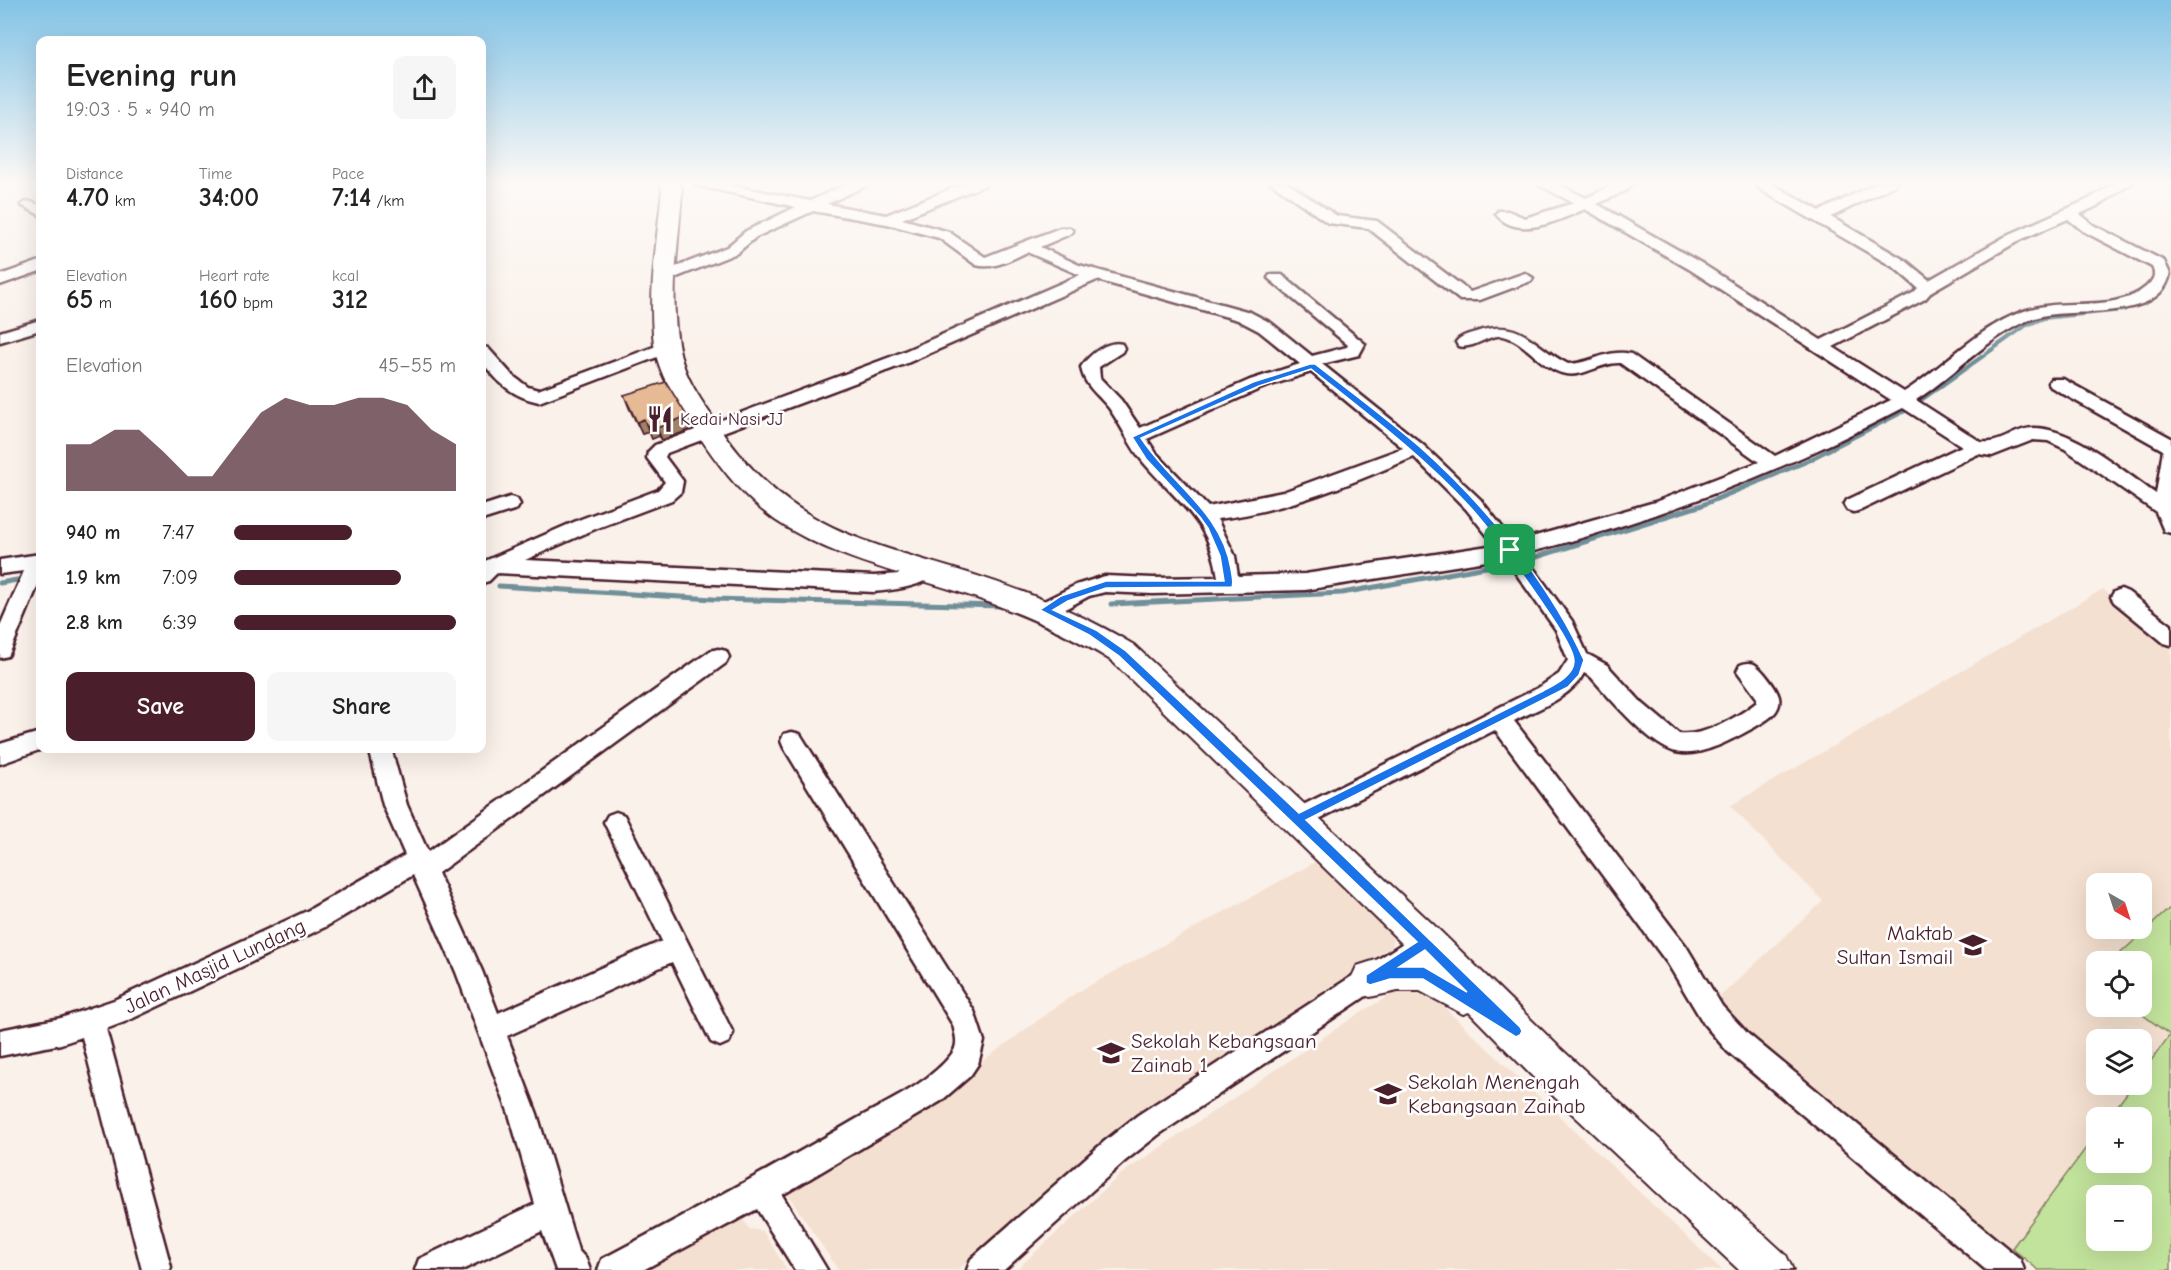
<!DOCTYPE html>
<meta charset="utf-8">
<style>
:root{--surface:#fff;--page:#f6f6f6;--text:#222;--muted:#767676;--accent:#4a1f2b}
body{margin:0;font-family:"Comic Neue",sans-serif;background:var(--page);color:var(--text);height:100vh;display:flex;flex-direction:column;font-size:22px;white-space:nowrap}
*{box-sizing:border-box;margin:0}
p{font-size:20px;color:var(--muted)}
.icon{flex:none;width:33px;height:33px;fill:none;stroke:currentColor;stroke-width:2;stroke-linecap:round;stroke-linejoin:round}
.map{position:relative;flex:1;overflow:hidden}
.sheet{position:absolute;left:36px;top:36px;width:450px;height:717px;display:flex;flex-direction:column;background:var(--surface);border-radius:12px;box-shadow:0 6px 24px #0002}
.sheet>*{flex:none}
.needle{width:39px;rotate:141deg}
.controls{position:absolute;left:2086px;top:873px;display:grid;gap:12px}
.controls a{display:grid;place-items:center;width:66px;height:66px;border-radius:12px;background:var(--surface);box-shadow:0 6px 24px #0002;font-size:30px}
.pin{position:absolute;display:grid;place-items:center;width:51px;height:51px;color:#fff;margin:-26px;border-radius:12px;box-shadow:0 3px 9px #0006}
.round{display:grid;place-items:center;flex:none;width:63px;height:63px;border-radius:12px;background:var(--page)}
.headline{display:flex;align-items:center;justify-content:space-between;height:102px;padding:0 30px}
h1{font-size:33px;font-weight:700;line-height:45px}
.stats{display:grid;grid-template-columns:repeat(3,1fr);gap:9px;height:102px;padding:6px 30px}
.stats div{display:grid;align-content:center}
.stats b{font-size:26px;font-weight:700}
.stats small{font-size:16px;font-weight:400}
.stats p{font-size:16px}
.chart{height:168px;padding:12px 30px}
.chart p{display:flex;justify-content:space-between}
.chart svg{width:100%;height:108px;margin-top:6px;fill:var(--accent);opacity:.7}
.button{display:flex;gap:12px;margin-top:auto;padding:12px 30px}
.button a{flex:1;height:69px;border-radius:12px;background:var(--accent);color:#fff;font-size:24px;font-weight:700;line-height:69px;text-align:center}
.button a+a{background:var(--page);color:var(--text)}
ul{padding:0 30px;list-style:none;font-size:20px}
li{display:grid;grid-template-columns:96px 72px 1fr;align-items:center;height:45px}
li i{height:15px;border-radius:8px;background:var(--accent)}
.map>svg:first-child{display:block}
.built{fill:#f4e0d0;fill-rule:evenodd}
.green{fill:#c2e39c;stroke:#868164;stroke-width:1.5;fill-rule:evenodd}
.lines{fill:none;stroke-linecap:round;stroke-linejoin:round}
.stream-far1{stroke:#708f99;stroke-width:4}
.stream{stroke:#708f99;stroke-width:5}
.street-casing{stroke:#4a1f2b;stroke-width:5}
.secondary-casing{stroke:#4a1f2b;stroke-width:4}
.street{fill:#fff;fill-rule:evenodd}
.secondary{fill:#fff;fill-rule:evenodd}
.wall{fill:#c5a080;stroke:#4a1f2b;stroke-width:1.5}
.shaded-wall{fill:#a08268;stroke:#4a1f2b;stroke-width:1.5}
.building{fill:#e5ba95;stroke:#4a1f2b;stroke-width:1.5}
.route{fill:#1a73e8;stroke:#fff;stroke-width:1.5;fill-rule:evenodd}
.labels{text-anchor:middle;stroke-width:5;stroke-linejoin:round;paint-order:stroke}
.poi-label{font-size:18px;fill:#4a1f2b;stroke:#fff;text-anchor:start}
.near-poi-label{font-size:21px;fill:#4a1f2b;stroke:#fff;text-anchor:start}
.near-street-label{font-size:21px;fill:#4a1f2b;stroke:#fff}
</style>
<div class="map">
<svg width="2171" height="1270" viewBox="0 0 2171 1270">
<rect width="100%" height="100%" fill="#faf1ea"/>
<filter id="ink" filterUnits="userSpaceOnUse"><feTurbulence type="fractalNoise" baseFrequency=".0167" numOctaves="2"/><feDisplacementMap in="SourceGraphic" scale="12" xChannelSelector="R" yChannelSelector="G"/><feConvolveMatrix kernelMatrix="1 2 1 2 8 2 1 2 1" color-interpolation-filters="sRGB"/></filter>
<g filter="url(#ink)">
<!-- built -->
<path class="built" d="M2103,589L2171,644V1270H2038L1713,1003L1823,901L1730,806ZM2097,884H2142V928H2097ZM2097,962H2142V1006H2097ZM2097,1040H2142V1084H2097ZM2097,1118H2142V1162H2097ZM2097,1196H2142V1240H2097Z
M1317,861L1394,937L1392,946L1137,1114L958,1270H838L783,1187L913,1112L1074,994Z
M1419,988L1432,996L1722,1270H1016L1121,1174L1358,1014L1399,990Z
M739,1213L749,1229L763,1231L787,1270H645Z"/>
<!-- green -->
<path class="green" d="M2171,907V1270H2038L2012,1248L2097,1133V1162H2142V1118L2109,1117L2133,1085L2142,1084V1073L2170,1035L2132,1007L2142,1006V962L2112,961ZM2097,1196H2142V1240H2097Z"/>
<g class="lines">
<!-- stream-far1 -->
<path class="stream-far1" d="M1917,403L2025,326L2044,318L2124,310
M1809,460L1907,410"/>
<!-- stream -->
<path class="stream" d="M1530,559L1702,505L1812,459
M0,583L40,576
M499,586L714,599L1002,606
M1111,604L1342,593L1508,563"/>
<defs>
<path id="street" d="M693,182H715L810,201L851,182H869L867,185L827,204L886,215L968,182H987L985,185L902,219L949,232L985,257L1060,228H1070L1073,231L1070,234L1040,247L1079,265L1250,312L1271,323L1312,356L1347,347L1348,345L1268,278L1270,275H1282L1365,344L1359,355L1322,364L1423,445L1480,499L1514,542L1655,502L1759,462L1620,363C1601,362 1585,377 1566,374C1542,370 1525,340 1503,336C1487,334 1474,350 1458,346L1456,342C1460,336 1469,334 1476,332C1522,317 1532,346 1568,364C1591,364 1607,348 1631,354L1775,456L1891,400L1689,269L1585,209C1560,220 1517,241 1496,214L1498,211H1508L1525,218L1574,203L1539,185L1537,182H1554L1586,198L1619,182H1635L1625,191L1597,204L1701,263L1821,340L1913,293L1918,288L1895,268L1763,191L1753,182H1769L1820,211L1879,182H1897L1895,185L1831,217L1906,261L1929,280L2010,234L2089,199L2117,182H2133L2099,205L2080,214L2093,225L2164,261L2170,274C2160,322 2077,308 2042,316C1996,327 1956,375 1916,400L1981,442C2001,445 2015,428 2034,428C2074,428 2124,472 2156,494L2163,450L2051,387L2048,383L2051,379H2063L2171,438V533L2164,531L2156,512L2065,449L2048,441L2033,440L1992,456L1978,454L1861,510L1854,512L1847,510L1844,505L1847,500L1962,446L1903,408C1782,472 1656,520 1523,554L1572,621L1587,654L1607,665L1642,703L1679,734C1704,737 1738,717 1757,702V698L1737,671L1740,665C1745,663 1749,662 1754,664C1761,668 1777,688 1779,697C1782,712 1767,720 1755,727C1735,738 1705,755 1682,753C1653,751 1610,698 1591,677L1584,673C1571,698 1537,709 1514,721L1686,946L1722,1006L1748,1034L2020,1259L2024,1270H1986L1728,1052L1704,1024L1668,964L1495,730L1305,826L1297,829L1289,826L1285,819L1289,812L1538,688L1559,674L1568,660L1556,630L1505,558L1305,590L1153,594L1105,592L1089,596L1052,616L1045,618L1038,616L1035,610L1038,604L1076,585L1105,576L1153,578L1218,577C1210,520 1178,503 1144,463C1130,447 1122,426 1109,408C1098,394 1084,386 1081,367C1089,355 1107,340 1122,344L1124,348L1122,352L1099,367L1100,378L1121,400L1140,428L1250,380L1300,364L1259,331L1238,320L1097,280L905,364L667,453L665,457L683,481L681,492L672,500L595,529L525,560L874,576L899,574L926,564L933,566L936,571C927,587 891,590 874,592L497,573L489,581L482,583V564L485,561L581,519L658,490L665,482L647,458L648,452L655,445L893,356L1080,275L1027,252C1012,259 994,270 976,265L939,238L887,224L813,211L756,237L737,253L672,279H660L658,276L660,273L727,247L746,231L796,207L695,185ZM2068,219L2083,231L2152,267C2157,276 2152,281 2146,287C2118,311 2073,300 2039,307C1987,317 1947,365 1904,392L1833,347L1925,299L1932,291L2020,240ZM1311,372L1403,448L1283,492L1208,507L1156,453L1147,439L1262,388ZM1414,457L1466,509L1495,545L1305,574L1238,576L1235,556L1217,519C1286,511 1351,484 1414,457Z
M1270,182H1286L1337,216L1377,221L1470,292L1525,273L1533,278L1531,281L1480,300H1460L1368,228L1328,223Z
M28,201L40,205V215L21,205Z
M40,261V271L0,285V275Z
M40,320V330L0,342V332Z
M667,342L673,343L675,347L673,351L539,402C512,397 498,382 482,362V347L488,348L513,376L528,387L538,390Z
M510,497L517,499L520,504L517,509L482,520V506Z
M40,554V580L11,650L8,656L0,658V626L24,571L0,574V560Z
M2121,589L2128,592L2171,625V645L2164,643L2114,602L2111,597L2114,592Z
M718,649L726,651L729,657L726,663L438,873L482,971L498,1013L662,941L604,822L608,815L616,812L624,815L733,1033L729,1042L720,1046L711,1042L672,962L507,1036L537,1114L578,1250L586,1259L590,1270H556L542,1231L462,1270H415L419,1259L535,1204L509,1114L456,972L413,875L325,927L127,1021L106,1029L171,1267L170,1270H142L82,1037L61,1044L0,1056V1030L61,1018L114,1000L307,911L405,855L383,805L369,748H391L407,805L428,852L710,651Z
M40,732V748H45L0,764V744Z
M792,732L800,734L974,1011L984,1041L978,1064L970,1076L941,1101L782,1195L827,1270H795L757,1209L643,1270H598L602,1259C687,1214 771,1169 853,1121C886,1102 927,1085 951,1055C959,1045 956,1037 953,1025L784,748L781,741L784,734Z
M1426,930L1435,934L1439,942L1435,950L1158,1135L1125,1161L1004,1270H967L971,1259L1105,1141L1138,1115L1417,934Z"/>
<path id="secondary" d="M660,182H680L682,190C679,243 668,301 680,353C685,378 701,400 715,421C738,456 766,488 803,511C852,542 913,556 968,573C1026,591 1081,613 1134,645L1439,930L1559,1047L1786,1255L1793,1270H1739L1531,1075L1469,1012L1463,1014L1420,991H1398L1370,997L1357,992L1351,979L1357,966L1385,957L1414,955L1112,661C1063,630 1011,609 956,591C896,572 828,556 775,520C740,495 715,461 692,425C676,400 658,374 654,344C648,293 657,241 662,190Z"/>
</defs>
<!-- street casing -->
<use href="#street" class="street-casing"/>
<!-- secondary casing -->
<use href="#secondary" class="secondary-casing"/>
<!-- street -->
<use href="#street" class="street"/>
<!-- secondary -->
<use href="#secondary" class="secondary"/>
</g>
<!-- wall -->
<path class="wall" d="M624,395L687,416L692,429L662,440L659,436L652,439L649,432L642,434L629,408Z"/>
<!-- shaded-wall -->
<path class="shaded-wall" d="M687,416L692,429L662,440L657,428Z
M644,419L649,432L642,434L637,422Z
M655,423L659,436L652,439L647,426Z"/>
<!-- building -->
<path class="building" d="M666,382L687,416L657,428L655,423L647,426L644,419L637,422L624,395Z"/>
</g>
<!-- sky -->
<linearGradient id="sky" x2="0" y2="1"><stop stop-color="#82c3e6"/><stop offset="0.51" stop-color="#fdf9f6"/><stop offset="1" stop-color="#fdf9f6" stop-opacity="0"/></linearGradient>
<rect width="2171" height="359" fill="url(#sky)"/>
<!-- route -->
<path class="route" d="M1310,364H1315C1350,391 1386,418 1420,447C1484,504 1549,582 1584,660L1579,675L1568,687L1306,820L1520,1027L1522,1031L1520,1035L1516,1037L1423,979H1390L1370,985L1366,983V975L1417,942L1119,656L1089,635L1040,610L1061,596L1106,581H1224L1220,556L1208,528L1200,517L1146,459L1132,437L1253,382ZM1311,369C1366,413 1422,455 1470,507C1496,536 1519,569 1541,601C1550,614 1574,647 1574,661C1574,676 1554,685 1543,691L1299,813L1126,651L1096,630L1053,610L1068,601L1106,588L1232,587C1234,582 1232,576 1231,569C1222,512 1171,484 1141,438L1259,386ZM1425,950L1467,992L1424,967H1399Z"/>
<!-- icons -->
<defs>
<symbol id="restaurant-bare" viewBox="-9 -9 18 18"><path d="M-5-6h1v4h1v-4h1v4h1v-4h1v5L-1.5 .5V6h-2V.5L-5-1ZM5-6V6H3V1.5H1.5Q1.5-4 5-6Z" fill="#4a1f2b" stroke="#fff" stroke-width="2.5" paint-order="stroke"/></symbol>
<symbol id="school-bare" viewBox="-9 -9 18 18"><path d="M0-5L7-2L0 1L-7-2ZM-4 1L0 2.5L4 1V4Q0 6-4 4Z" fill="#4a1f2b" stroke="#fff" stroke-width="2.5" paint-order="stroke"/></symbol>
</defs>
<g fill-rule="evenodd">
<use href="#restaurant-bare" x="641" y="400" width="38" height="38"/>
<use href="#school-bare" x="1954" y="926" width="38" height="38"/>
<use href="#school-bare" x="1092" y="1034" width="38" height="38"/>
<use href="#school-bare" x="1369" y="1075" width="38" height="38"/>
</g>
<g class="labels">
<!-- poi labels -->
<g class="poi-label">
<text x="680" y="425">Kedai Nasi JJ</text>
</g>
<!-- near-poi labels -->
<g class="near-poi-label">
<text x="1953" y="940" text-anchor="end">Maktab<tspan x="1953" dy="24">Sultan Ismail</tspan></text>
<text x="1131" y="1048">Sekolah Kebangsaan<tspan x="1131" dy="24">Zainab 1</tspan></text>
<text x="1408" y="1089">Sekolah Menengah<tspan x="1408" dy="24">Kebangsaan Zainab</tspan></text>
</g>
<!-- near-street labels -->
<g class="near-street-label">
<text transform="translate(215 966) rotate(-25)" y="7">Jalan Masjid Lundang</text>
</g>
</g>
</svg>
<div class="controls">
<a><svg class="needle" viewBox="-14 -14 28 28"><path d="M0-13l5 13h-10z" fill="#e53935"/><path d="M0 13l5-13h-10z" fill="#767676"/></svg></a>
<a><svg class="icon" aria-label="locate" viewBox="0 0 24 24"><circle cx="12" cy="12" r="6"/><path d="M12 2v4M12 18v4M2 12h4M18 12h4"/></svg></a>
<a><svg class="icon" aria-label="layers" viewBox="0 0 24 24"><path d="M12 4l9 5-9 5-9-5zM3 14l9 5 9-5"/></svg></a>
<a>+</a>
<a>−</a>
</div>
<div class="pin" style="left:1510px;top:550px;background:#1e9e55"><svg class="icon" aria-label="arrive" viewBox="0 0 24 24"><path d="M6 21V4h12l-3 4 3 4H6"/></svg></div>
<section class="sheet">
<div class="headline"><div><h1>Evening run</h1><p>19:03 · 5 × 940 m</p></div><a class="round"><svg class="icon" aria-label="share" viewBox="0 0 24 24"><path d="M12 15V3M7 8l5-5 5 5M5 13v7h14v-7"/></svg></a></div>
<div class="stats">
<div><p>Distance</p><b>4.70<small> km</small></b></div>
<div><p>Time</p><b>34:00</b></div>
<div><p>Pace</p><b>7:14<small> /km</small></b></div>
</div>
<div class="stats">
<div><p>Elevation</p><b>65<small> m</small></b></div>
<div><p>Heart rate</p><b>160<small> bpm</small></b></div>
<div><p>kcal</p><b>312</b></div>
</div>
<div class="chart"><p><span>Elevation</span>45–55 m</p>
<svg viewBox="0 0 160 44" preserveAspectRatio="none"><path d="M0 44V25L10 25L20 19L30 19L40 28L50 38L60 38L70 25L80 12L90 6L100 9L110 9L120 6L130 6L140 9L150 19L160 25V44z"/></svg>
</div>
<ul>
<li><b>940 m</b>7:47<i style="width:53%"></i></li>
<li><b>1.9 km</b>7:09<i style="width:75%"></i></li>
<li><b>2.8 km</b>6:39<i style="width:100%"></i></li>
</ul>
<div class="button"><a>Save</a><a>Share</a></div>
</section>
</div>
